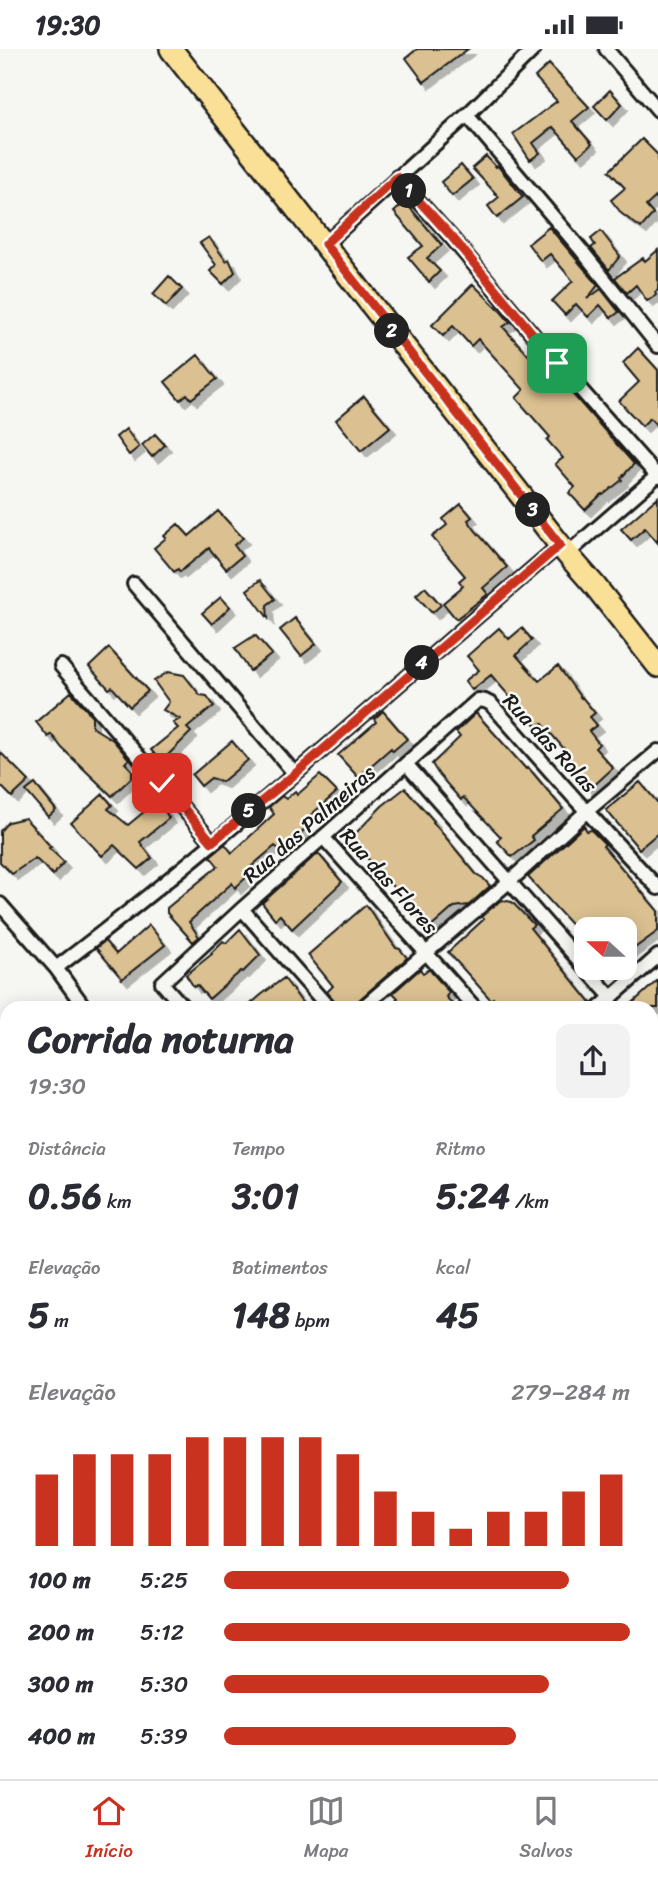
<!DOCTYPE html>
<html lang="pt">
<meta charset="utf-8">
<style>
:root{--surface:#fff;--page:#f2f2f3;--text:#2b2b33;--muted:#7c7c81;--line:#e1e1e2;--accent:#c8321e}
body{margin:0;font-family:Sriracha,sans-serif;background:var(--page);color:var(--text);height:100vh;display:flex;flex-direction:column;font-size:26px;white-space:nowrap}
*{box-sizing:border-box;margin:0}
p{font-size:23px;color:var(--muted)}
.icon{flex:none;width:38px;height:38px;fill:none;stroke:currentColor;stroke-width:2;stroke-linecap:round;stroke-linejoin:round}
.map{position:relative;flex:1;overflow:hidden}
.drawer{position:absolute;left:0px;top:952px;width:658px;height:779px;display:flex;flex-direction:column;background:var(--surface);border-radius:21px 21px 0 0;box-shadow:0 4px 18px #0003}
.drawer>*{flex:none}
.needle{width:46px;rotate:291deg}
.tools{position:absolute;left:574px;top:868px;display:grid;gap:14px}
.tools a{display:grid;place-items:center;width:63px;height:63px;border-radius:14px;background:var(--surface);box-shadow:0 4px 18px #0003;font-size:35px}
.pin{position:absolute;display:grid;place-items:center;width:60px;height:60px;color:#fff;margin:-30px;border-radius:14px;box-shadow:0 4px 10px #0006}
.km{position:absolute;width:35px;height:35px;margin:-18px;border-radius:50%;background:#222;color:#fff;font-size:19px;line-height:35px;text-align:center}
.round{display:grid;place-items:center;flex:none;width:74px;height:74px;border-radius:14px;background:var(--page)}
.overview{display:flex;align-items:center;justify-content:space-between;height:119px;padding:0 28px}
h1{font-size:38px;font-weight:800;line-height:52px}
.figures{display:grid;grid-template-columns:repeat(3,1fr);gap:10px;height:119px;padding:7px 28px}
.figures div{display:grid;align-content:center}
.figures b{font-size:35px;font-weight:800}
.figures small{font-size:19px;font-weight:400}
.figures p{font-size:19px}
.chart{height:196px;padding:14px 28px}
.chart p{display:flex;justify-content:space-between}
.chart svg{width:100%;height:126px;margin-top:7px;stroke:var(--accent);stroke-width:6}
ul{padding:0 28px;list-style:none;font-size:23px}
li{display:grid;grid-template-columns:112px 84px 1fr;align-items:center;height:52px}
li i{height:18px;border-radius:9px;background:var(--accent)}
.status{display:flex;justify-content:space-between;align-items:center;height:49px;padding:0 35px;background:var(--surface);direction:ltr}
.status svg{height:19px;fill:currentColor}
.dock{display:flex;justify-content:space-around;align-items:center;height:98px;border-top:2px solid var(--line);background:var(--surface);font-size:19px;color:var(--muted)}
.dock a{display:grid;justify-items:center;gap:4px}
.dock .on{color:var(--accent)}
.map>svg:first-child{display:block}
.building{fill:#dbc191;stroke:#1c1c1c;stroke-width:2;filter:url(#shadow)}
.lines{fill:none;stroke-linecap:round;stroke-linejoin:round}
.minor-casing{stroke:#1c1c1c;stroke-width:18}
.primary-casing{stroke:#1c1c1c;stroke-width:26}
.minor{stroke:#f6f6f2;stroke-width:12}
.primary{stroke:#fadf96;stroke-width:21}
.route-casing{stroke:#fff;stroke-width:14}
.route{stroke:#c8321e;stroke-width:9}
.labels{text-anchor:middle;stroke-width:5;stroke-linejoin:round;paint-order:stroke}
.street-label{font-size:21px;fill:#1c1c1c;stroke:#f6f6f2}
</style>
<div class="status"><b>19:30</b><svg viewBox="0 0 49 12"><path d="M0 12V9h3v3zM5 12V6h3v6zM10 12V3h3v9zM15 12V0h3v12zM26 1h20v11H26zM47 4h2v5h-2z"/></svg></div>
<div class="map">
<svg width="658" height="1730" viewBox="0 0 658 1730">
<defs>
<filter id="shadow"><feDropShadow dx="6" dy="6" stdDeviation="0" flood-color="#0004"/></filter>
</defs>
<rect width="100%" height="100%" fill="#f6f6f2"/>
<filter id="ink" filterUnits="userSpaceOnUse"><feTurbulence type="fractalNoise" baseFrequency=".0143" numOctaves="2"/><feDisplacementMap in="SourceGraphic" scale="14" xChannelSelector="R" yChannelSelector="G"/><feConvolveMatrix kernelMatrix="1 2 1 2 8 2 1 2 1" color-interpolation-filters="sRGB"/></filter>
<g filter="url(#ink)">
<!-- building -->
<path class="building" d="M417,0H468L424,33L406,9Z
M549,15L589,58L572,72L592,95L578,107L553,78L533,94L540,104L530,111L513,85L557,52L535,28Z
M610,41L622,55L607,71L594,57Z
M642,90L658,106V146L646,157L653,165L641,179L622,165L611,151L625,139L609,122Z
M486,107L496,118L498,117L523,148L497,169L488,157L499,148L472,119Z
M461,116L473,130L452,147L441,133Z
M405,153L442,196L427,209L440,222L429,233L408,208L423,197L394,163Z
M549,178L598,236L587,250L601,240L619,263L611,269L600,256L588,268L576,255L565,266L552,252L573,232L550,205L541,212L528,195Z
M601,182L620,207L609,221L591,199L595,196L591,190Z
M209,188L226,212L229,210L235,223L223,235L210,222L216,216L200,194Z
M658,201V241L655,243L656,246L647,252L636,236L627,244L615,229L643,209L645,212Z
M169,227L182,240L166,257L153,245Z
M473,235L495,257H496L510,273L503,278L548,328L554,324L634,415L621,429L622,431L603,446L602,445L585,461L569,444L575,438L555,415L563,409L547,391L550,388L516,349L524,341L478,290L471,297L453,277L443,287L432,276Z
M638,299L658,321V378L650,369L642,377L619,352L639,333L623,314Z
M198,306L217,330L191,350L187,345L180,351L165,333Z
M364,347L390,378L361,402L336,371Z
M126,380L139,398L129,406L116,388Z
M155,385L165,396L152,408L142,396Z
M658,448V494L645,479L631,491L621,480Z
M461,455L472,468L468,471L475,481L507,518L483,539L488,545L456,570L443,554L463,537L459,532L465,527L432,488L447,476L443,470Z
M218,462L243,489L234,496L242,507L226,520L209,499L180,523L178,520L174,523L154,499L166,489L164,487L178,475L189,487Z
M260,531L275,550L267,556L268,569L247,541Z
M425,538L441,556L432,564L416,546Z
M221,548L230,558L212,575L202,564Z
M295,569L316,595L301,607L280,581Z
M499,579L509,590L522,579L532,591L516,606L539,632L558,617L581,649L582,648L595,664L590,668L597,676L589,682L599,695L595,699L613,719L589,741L573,723L576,720L562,703L565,701L542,674L538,678L511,647L510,648L491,626L472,641L465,632L479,621L467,607Z
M255,586L272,605L250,622L235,599Z
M109,599L148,642L130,658L112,638L109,640L89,618Z
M168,623L184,626L200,646L207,647L214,657L187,679L191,683L161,713L151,701L178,679L173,674L180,670L163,661L169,653L154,632Z
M71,643L92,667V678L113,691L129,710L125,714L132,721V728L112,747L62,699L51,685L48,688L36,673Z
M383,662L407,690L393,702L391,699L358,728L338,706L376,673L374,670Z
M476,664L526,720L528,718L563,760L531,787L534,791L512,808L497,792L501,788L463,748L461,751L439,726L432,715L460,688L456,683Z
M232,692L248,711L222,733L211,729L201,737L192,726Z
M0,703L29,732L12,748L0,736Z
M320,726L337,743L305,771L307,779L280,801L275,797L246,822L249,826L235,839L232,834L189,873L199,888L193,893L167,864V859L218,817L210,807L225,795L232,804L274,765L269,758L282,747L286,750L295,742L297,746Z
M640,733L658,754V784L639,800L606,761Z
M35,735L56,761L48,768L26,742Z
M405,739L434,772L433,773L476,825L483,829L490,837L469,856L454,858L430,879L407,855L379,821L378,822L351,789L382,757Z
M154,744L169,769L140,793L152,809L139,820L114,796L102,807L71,774L103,745L112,756L108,760L128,776L145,762L142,756Z
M25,769L51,798L49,799L64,813L53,826L35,809L12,825L0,813V782L8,773Z
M584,777L587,782L591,781L605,795L603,797L658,862V882L625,906V880H586V892L528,828Z
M318,804L342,833L292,880L280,866L275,870L262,854Z
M501,851L512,853L534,876L530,879L591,954L585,959H501L493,949L491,951L448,903L484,870L481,868Z
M366,856L396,899L400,900L407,909L350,959H341L327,943L333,937L308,906Z
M149,876L165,896L122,930L96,899L105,892L116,905Z
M240,880L260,906L243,923L241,922L209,950L197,936L194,938L186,926L212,905L211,904L223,892L226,894Z
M420,920L423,924L429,920L449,943L446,948L456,959H387L398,949L393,944Z
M284,929L306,959H246L261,946Z
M658,931V959H627Z"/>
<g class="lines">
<defs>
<path id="minor" d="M606,0L658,61
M467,66L582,202L658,297
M397,128L451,188L557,314L658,428
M325,195L467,66L534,0
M567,505L658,426
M134,535L295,725
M61,617L212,793
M407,716L611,948
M323,788L475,959
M0,855L56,919L85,959
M242,860L329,959
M56,919C231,786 394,638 560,496
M184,959L162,934L242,860L478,651L485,652L491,655L577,752L658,839
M362,959L510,832L587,762L658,702
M599,959L658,907
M0,1203L7,1213
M651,1274L658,1269
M651,1609L658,1618
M0,1643L7,1651
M392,1724L396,1730
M53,1730L62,1724"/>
<path id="primary" d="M171,0L567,505L595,537L658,617"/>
</defs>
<!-- minor casing -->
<use href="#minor" class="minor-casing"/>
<!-- primary casing -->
<use href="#primary" class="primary-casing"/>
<!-- minor -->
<use href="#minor" class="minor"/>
<!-- primary -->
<use href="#primary" class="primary"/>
</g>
</g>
<g class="lines" filter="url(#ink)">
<defs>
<path id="route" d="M162,734L212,793L295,725L560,496L325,195L397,128L452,188L557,314"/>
</defs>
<!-- route casing -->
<use href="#route" class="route-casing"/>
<!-- route -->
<use href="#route" class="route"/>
</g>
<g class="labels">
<!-- street labels -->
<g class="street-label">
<text transform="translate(550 694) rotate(47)" y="7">Rua das Rolas</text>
<text transform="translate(309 775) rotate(-41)" y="7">Rua das Palmeiras</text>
<text transform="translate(389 832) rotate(48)" y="7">Rua das Flores</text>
</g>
</g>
</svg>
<div class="tools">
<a><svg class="needle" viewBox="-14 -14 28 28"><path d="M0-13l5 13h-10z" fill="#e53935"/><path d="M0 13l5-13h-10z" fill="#7c7c81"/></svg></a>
</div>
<div class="pin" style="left:557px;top:314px;background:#1e9e55"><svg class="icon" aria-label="arrive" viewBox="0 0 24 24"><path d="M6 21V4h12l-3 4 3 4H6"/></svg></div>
<div class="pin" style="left:162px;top:734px;background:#d93025"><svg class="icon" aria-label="check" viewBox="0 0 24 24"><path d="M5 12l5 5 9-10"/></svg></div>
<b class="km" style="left:409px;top:142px">1</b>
<b class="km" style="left:392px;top:282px">2</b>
<b class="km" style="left:533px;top:461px">3</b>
<b class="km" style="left:422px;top:614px">4</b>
<b class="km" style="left:249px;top:762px">5</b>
<section class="drawer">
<div class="overview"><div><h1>Corrida noturna</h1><p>19:30</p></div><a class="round"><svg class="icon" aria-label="share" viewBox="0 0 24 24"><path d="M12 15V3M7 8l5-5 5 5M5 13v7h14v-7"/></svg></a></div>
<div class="figures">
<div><p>Distância</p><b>0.56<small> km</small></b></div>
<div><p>Tempo</p><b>3:01</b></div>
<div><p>Ritmo</p><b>5:24<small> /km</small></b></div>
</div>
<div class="figures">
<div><p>Elevação</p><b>5<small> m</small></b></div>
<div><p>Batimentos</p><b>148<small> bpm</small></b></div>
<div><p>kcal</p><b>45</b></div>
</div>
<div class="chart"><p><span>Elevação</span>279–284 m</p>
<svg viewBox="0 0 160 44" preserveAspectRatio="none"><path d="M5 44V19M15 44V12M25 44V12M35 44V12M45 44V6M55 44V6M65 44V6M75 44V6M85 44V12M95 44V25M105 44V32M115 44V38M125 44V32M135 44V32M145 44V25M155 44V19"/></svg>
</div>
<ul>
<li><b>100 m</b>5:25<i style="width:85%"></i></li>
<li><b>200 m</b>5:12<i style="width:100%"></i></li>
<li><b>300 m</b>5:30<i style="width:80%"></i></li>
<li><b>400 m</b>5:39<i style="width:72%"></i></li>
</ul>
</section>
</div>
<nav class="dock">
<a class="on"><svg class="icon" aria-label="home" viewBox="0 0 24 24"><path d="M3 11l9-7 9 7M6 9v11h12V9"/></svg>Início</a>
<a><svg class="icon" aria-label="map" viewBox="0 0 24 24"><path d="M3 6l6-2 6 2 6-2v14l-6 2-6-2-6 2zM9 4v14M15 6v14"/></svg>Mapa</a>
<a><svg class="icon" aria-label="saved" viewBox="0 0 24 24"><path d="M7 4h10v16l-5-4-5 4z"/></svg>Salvos</a>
</nav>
